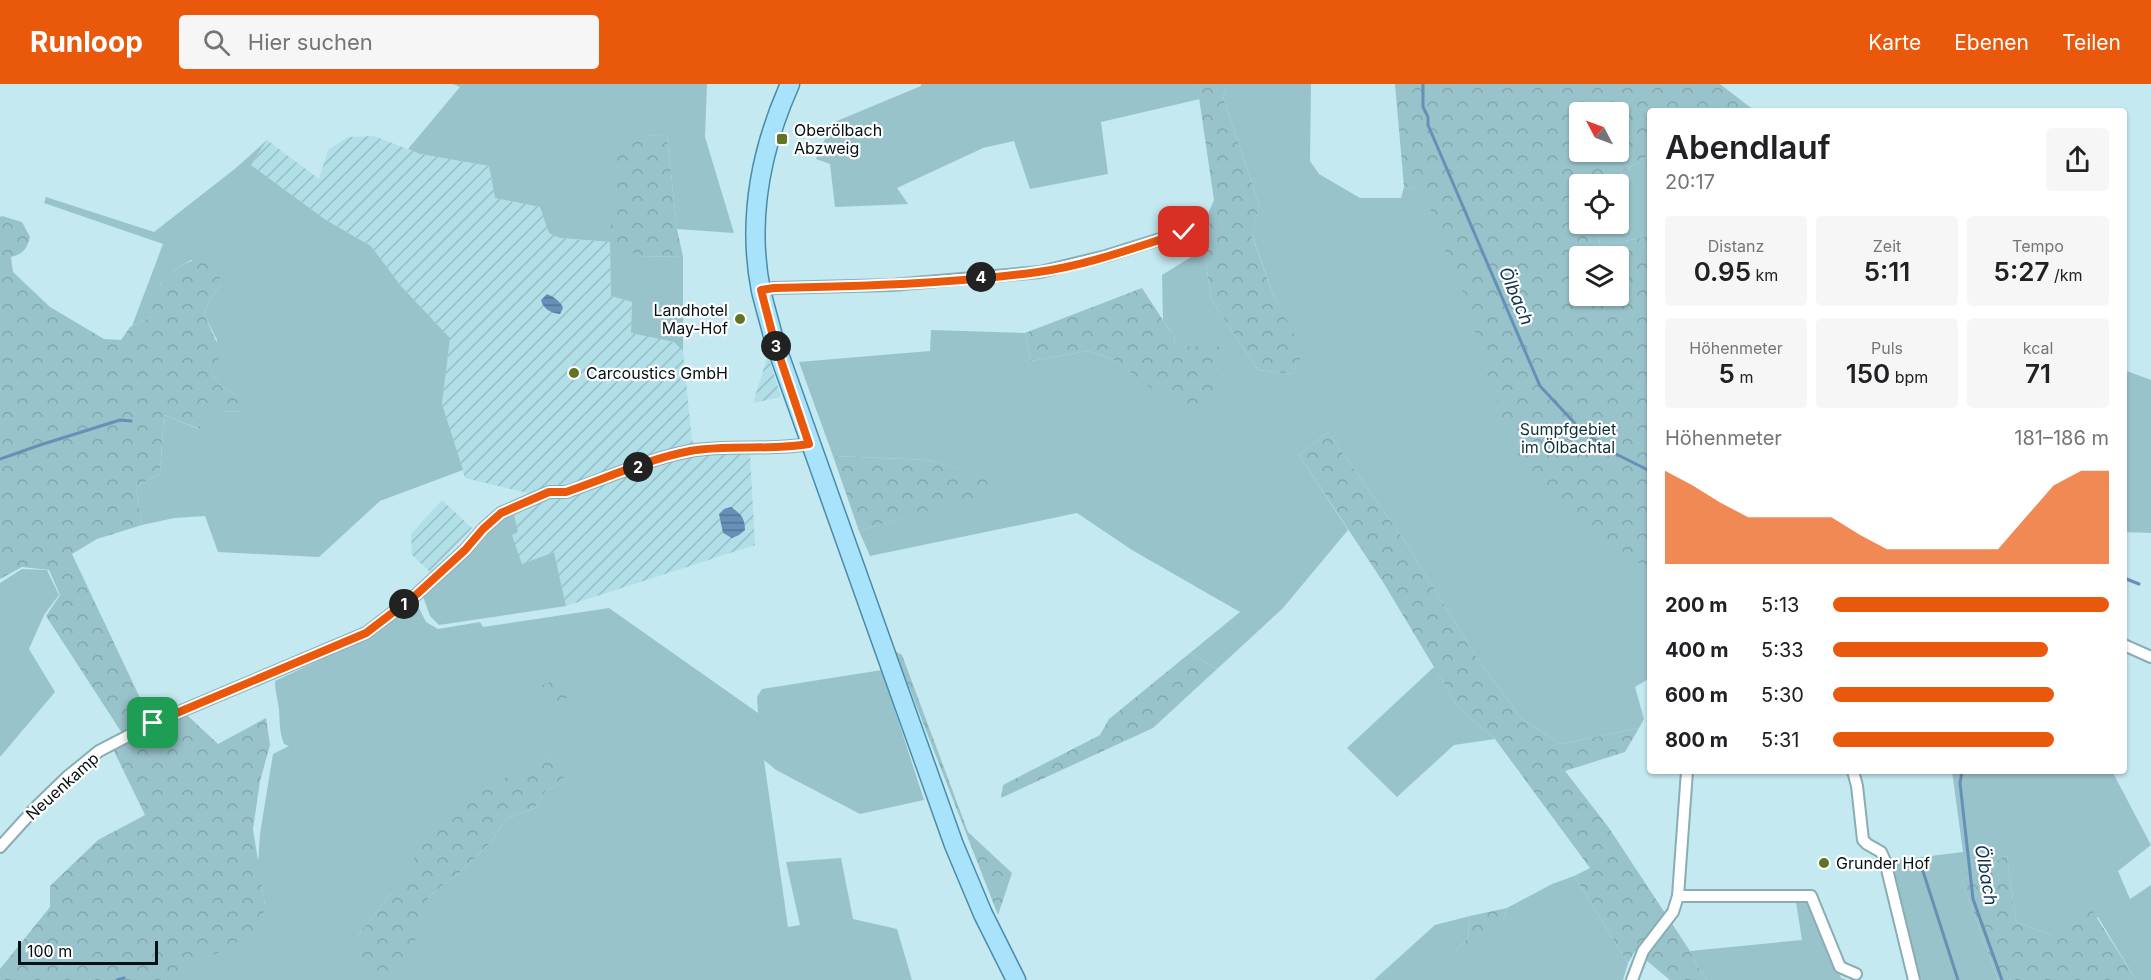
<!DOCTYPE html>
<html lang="de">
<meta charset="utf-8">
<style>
:root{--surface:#fff;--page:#f6f6f6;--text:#202124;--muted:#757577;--accent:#ea580c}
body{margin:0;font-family:Inter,sans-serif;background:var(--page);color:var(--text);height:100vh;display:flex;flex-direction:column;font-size:22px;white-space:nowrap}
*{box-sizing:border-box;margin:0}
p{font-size:20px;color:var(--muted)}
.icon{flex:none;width:33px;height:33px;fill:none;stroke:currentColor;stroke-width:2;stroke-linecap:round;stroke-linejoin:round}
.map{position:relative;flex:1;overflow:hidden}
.side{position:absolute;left:1647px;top:24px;width:480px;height:666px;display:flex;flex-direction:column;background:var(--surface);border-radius:6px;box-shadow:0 2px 4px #0004}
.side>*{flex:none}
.needle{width:39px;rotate:311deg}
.buttons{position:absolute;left:1569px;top:18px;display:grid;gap:12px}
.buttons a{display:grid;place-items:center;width:60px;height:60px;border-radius:6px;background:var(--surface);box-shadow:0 2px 4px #0004;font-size:30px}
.scale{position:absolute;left:18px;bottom:15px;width:140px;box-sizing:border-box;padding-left:6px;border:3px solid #041012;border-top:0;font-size:16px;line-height:21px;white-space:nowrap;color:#041012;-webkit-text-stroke:4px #fff;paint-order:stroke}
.pin{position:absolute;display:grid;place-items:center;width:51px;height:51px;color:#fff;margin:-26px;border-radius:12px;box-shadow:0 3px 9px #0006}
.km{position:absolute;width:30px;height:30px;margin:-15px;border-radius:50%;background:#222;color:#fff;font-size:16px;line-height:30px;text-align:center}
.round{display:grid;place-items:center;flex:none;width:63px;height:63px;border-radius:6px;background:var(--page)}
.head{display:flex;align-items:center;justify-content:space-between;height:102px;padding:0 18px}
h1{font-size:33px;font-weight:600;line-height:45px}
.figures{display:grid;grid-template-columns:repeat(3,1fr);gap:9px;height:102px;padding:6px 18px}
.figures div{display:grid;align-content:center;border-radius:6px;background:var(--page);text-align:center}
.figures b{font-size:26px;font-weight:600}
.figures small{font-size:16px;font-weight:400}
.figures p{font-size:16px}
.chart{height:168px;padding:12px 18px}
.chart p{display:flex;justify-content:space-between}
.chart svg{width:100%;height:108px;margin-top:6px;fill:var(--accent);opacity:.7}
ul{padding:0 18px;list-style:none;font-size:20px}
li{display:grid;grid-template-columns:96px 72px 1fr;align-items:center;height:45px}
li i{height:15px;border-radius:8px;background:var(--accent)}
header{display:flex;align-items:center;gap:36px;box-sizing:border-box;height:84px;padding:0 30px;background:var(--accent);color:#fff}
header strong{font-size:28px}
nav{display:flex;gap:33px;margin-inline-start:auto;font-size:21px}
.search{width:420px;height:54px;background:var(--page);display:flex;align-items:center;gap:15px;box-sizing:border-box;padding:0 21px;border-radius:6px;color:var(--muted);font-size:22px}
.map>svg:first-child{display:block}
.industrial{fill:url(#industrial-furrows)}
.green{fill:#99c3cb;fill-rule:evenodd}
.forest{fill:url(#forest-crowns);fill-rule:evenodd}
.water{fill:url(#water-rules)}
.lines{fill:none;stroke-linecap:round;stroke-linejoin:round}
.stream{stroke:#6690b7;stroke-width:3}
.minor-casing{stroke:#8aadb4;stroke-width:14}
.primary-casing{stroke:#4a8ca8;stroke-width:21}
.minor{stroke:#fff;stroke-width:10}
.primary{stroke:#a9e2fb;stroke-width:18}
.route-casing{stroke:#fff;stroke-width:12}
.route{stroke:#ea580c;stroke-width:8}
.poi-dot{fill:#627423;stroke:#fff;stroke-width:2}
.labels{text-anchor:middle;stroke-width:4.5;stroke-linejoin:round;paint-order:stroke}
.poi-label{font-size:16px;fill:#041012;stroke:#fff;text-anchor:start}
.park-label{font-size:16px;fill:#0e3238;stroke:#fff}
.street-label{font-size:16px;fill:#041012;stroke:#fff}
.water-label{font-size:18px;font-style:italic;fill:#10314c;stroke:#fff}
</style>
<header>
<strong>Runloop</strong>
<div class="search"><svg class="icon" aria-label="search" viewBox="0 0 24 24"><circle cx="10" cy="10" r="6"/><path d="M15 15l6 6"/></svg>Hier suchen</div>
<nav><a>Karte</a><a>Ebenen</a><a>Teilen</a></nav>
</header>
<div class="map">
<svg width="2151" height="896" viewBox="0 0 2151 896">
<defs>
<pattern id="industrial-furrows" width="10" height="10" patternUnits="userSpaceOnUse" patternTransform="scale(1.5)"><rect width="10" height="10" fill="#b1dfe8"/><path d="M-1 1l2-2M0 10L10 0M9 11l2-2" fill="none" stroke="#97bec6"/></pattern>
<pattern id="forest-crowns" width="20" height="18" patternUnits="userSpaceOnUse" patternTransform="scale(1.5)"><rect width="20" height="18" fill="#99c3cb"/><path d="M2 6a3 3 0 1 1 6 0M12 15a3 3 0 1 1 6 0" fill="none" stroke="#82a6ad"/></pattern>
<pattern id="water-rules" width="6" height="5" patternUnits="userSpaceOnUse" patternTransform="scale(1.5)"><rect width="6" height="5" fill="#6690b7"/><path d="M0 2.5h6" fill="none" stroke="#527493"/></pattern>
</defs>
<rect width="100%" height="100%" fill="#c4e9f0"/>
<!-- industrial -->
<path class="industrial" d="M374,52L420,70L489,82L495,114L540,123L560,154L610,158L611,212L632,218L631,248L674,258L683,267L692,357L711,368L750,370L755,461L566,522L554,468L522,480L512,451L513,427L532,410L465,394L442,320L450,254L401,202L371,162L326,136L251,81L267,56L319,95L328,66L348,53Z
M767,274H769L781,313L753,319Z
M442,416L472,444L430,488L412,471L411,450Z"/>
<!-- green -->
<path class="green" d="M453,0H707L705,53L734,149L677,145L667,52L616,51L639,172L683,173V267L674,258L631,249L632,218L611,212L610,158L560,154L549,149L540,123L495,114L489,82L420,70L408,65L460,3Z
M921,0H1197L1200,15L1101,38L1108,90L1030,105L1014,57L983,64L897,104L908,120L835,123L830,80L816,75L832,39L921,2Z
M1227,0H1311L1310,77L1319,90L1360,114H1401L1404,103L1448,109L1650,383V594L1635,603L1644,635L1639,644L1561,660L1522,635L1477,574L1404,456L1328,348L1299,371L1348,446L1283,524L1217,585L1190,569L1240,528L1132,466L1077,429L870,472L859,447L1013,402L928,376L833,372L799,278L930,267L931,246L1025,249L1031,277L1088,267L1113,275L1136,292L1191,263L1175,262L1174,253L1163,236L1162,191L1204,165L1211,215L1258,286L1292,290L1303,268L1274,213L1252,151L1259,120L1223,13Z
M267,56L251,81L326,136L371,162L401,202L450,254L442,320L463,386L380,417L319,473L218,468L205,432L174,434L142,441L136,403L160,389L164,331L199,345L203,317L221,327L241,328L237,312L221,302L211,289L217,256L204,230L209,217L221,200L191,176L176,185L160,200L153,232L132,242L163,160L44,119L46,113L154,148L236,84Z
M1650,70V152L1600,162L1597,140H1618V100H1605Z
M2124,286L2151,296V449L2124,448Z
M513,427L518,448L512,451L522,480L554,468L566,522L439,541L430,532L422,510L461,477L497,436Z
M22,485L47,486L59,511L44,531L29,565L55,608L0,673V499Z
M415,516L426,538L438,545L480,538L483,543L609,524L758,629L757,613L762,605L882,586L924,716L860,730L776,686L764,676L788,843L800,841L786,778L841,774L853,835L897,845L912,896H165L265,821L258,780L260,750L273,670L289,662L284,660C279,648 280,638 279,626C278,616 275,607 275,597L354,560L376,548ZM545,670L566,698L546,706L535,724L506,735L491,758L459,789L428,813L357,852L391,810Z
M1434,583L1458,623L1495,655L1454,661L1397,713L1347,664Z
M1952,687H2112L2151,761L2118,787L2130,815L2151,801V896H2136L2098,833L2051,851L2016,838L2007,771L1962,797L1998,896H1912L1881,778L1963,768Z
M1574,792L1628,879L1623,896H1374L1435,841L1470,832L1468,853L1453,870L1503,836L1507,824L1552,800Z
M1808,816L1841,894L1847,896H1708L1697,882L1690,867L1802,856L1796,818Z"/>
<!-- forest -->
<path class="forest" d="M1197,0H1227L1223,13L1259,120L1252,152L1274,213L1304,268L1292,290L1258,286L1211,215L1204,165L1205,137L1214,116Z
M1395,0H1720L1755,27H1650V70L1605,100H1580V140H1597L1600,162L1650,152V491L1642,481L1576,434L1524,383L1510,353L1485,285L1475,248L1472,245L1458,188H1452L1424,106L1404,103ZM1580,28H1618V68H1580ZM1580,172H1618V212H1580Z
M616,50L667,52L677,145L683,173L639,172L610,158Z
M2,132L22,138L30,153C27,165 23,170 11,173L13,188L50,223L104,255L121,256L130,243L153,232C153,226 151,219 153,213C157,198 188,170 204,177C209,180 215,185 219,189L221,200L209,217L204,230L221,268L211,289L221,302L237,312L244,320L241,328L220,327L203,317L200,345L164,331L160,389L136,403L142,441L97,455L72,470L149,633L122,649L46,532L60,511L49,486L22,483L0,495V133Z
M1142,204L1174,253L1175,262L1220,263L1215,326L1183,328L1113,275L1088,267L1031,277L1025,249Z
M1328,348L1404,456L1477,574L1522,635L1561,660L1639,644L1625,668L1565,687L1609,744L1690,867L1697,882L1708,896H1670L1635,867L1628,879L1574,792L1590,784L1495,655L1458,623L1383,498L1299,371Z
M833,372L928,376L1015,402L859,447Z
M895,567L902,571L968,748L1012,789L998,831Z
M1190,569L1217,585L1153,644L1001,714L1003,701L1100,651L1109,635Z
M565,593L575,611L549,621L533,604Z
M187,631L218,660L266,634L270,661L260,697L253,745L265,821L262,835L256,846L236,859L165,896H0V885L50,823V802L98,756L145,731L112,663Z
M545,670L567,698L546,706L535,724L506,735L491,758L459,789L428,813C420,848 415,874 381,892L362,879L357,852L391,810L434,744L487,705Z
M2007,771L2016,838L2051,851L2087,818L2136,896H1998L1962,797Z
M1507,824L1503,836L1463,874L1453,870L1468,853L1470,832Z"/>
<!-- water -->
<path class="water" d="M547,210C553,212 561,218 563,224L560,230C551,229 543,225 541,216Z
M731,423C741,430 745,434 745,446L739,451L732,454L723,449L719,430L724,425Z"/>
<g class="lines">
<!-- stream -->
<path class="stream" d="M1423,0V23L1428,33V41L1540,302L1582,347L1616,370L1650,387
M0,375L40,361L120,336L131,337
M2124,494L2139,500
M1962,687L1960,699L1973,815L2002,896
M1920,778L1958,896
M117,896L124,894"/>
<defs>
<path id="minor" d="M761,206L774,204L892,201L1040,188L1106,172L1183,148L1195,141
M2124,561L2151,573
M1853,687L1857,702L1863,756L1867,760L1881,768L1885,777L1914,896
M0,763L38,721L67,693L99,667L153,639L366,549L417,510L465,466L483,445L501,429L549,408H566C607,394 648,375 690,367C729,360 770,367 809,360
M1678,812H1811L1840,883L1856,890
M1632,896L1643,867L1673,828L1678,812L1687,687"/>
<path id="primary" d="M790,0C761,65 747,136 761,207C765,223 770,240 774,256L954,761L983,830L1016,896"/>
</defs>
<!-- minor casing -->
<use href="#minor" class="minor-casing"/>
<!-- primary casing -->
<use href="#primary" class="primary-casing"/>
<!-- minor -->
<use href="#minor" class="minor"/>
<!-- primary -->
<use href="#primary" class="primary"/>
</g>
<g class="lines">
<defs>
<path id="route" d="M153,639L366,549L417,510L465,466L483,445L501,429L549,408H566C607,394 648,375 690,367C729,360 770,367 809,360L774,256L761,206L774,204C862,202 951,200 1038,188C1088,181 1136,163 1184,148"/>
</defs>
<!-- route casing -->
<use href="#route" class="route-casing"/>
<!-- route -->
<use href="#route" class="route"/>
</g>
<!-- markers -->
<g class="poi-dot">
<rect x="776" y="49" width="12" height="12" rx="3"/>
<circle cx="740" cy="235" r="6"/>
<circle cx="574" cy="289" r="6"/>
<circle cx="1824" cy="779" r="6"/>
</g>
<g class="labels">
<!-- poi labels -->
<g class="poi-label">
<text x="794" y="52">Oberölbach<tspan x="794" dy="18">Abzweig</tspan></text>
<text x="728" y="232" text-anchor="end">Landhotel<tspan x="728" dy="18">May-Hof</tspan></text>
<text x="586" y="295">Carcoustics GmbH</text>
<text x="1836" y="785">Grunder Hof</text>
</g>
<!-- park labels -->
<g class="park-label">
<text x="1568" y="351">Sumpfgebiet<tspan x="1568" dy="18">im Ölbachtal</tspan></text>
</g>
<!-- street labels -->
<g class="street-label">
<text transform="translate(62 702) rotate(-42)" y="6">Neuenkamp</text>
</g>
<!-- water labels -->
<g class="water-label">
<text transform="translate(1516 212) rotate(67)" y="6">Ölbach</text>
<text transform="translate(1986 791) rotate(80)" y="6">Ölbach</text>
</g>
</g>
</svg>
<div class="buttons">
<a><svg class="needle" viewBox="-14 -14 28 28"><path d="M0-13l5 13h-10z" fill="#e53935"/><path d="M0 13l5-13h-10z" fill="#757577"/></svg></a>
<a><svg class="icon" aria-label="locate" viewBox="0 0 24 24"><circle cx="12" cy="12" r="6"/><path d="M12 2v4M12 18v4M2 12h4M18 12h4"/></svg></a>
<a><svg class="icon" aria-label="layers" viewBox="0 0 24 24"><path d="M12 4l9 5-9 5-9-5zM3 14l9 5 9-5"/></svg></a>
</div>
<div class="scale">100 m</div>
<div class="pin" style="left:153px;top:639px;background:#1e9e55"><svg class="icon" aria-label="arrive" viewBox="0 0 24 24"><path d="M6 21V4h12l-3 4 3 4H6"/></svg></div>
<div class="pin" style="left:1184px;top:148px;background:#d93025"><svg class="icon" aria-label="check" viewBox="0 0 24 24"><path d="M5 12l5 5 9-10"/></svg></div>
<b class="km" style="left:404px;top:520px">1</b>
<b class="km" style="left:638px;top:383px">2</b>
<b class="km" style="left:776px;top:262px">3</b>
<b class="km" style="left:981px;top:193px">4</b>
<section class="side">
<div class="head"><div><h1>Abendlauf</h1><p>20:17</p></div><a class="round"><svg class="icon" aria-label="share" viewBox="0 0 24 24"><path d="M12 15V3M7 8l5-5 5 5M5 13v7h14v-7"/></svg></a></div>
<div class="figures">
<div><p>Distanz</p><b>0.95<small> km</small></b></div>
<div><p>Zeit</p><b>5:11</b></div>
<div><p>Tempo</p><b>5:27<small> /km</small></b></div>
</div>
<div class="figures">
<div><p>Höhenmeter</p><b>5<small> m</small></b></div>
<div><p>Puls</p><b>150<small> bpm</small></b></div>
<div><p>kcal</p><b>71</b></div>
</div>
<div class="chart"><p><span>Höhenmeter</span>181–186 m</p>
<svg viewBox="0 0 160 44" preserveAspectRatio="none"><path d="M0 44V6L10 12L20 19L30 25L40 25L50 25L60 25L70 32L80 38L90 38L100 38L110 38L120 38L130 25L140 12L150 6L160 6V44z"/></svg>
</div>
<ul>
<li><b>200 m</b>5:13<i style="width:100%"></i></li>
<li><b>400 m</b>5:33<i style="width:78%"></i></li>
<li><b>600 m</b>5:30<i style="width:80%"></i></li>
<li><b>800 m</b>5:31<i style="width:80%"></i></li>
</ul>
</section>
</div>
